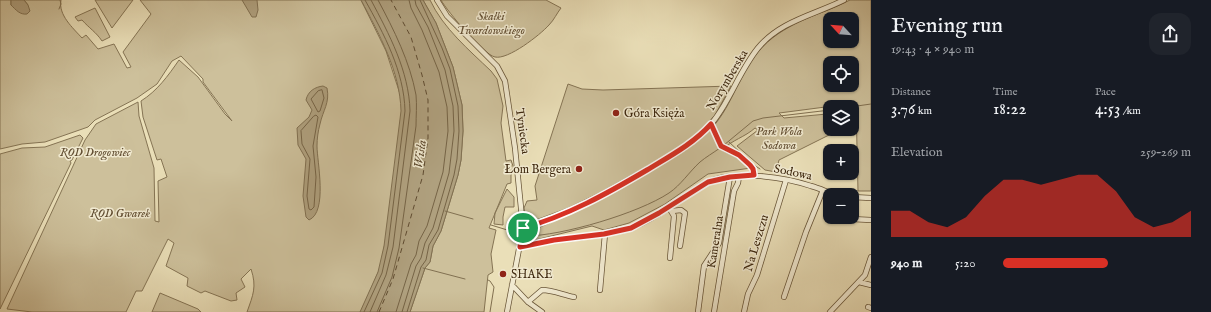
<!DOCTYPE html>
<meta charset="utf-8">
<style>
:root{--surface:#171b24;--page:#20242c;--text:#f1f3f6;--muted:#9ea1a6;--accent:#d93025}
body{margin:0;font-family:"IM FELL English",serif;background:var(--page);color:var(--text);height:100vh;display:flex;flex-direction:column;font-size:15px;white-space:nowrap}
*{box-sizing:border-box;margin:0}
p{font-size:13px;color:var(--muted)}
.icon{flex:none;width:22px;height:22px;fill:none;stroke:currentColor;stroke-width:2;stroke-linecap:round;stroke-linejoin:round}
.map{position:relative;flex:1;overflow:hidden}
.drawer{display:flex;flex-direction:column;background:var(--surface);width:340px}
.drawer>*{flex:none}
.needle{width:26px;rotate:296deg}
.tools{position:absolute;left:823px;top:12px;display:grid;gap:8px}
.tools a{display:grid;place-items:center;width:36px;height:36px;border-radius:8px;background:var(--surface);box-shadow:0 1px 3px #0004;font-size:20px}
.pin{position:absolute;display:grid;place-items:center;width:34px;height:34px;color:#fff;margin:-17px;border:2px solid #fff;border-radius:50%;box-shadow:0 1px 4px #0007}
.round{display:grid;place-items:center;flex:none;width:42px;height:42px;border-radius:12px;background:var(--page)}
.overview{display:flex;align-items:center;justify-content:space-between;height:68px;padding:0 20px}
h1{font-size:22px;font-weight:600;line-height:30px}
.metrics{display:grid;grid-template-columns:repeat(3,1fr);gap:6px;height:68px;padding:4px 20px}
.metrics div{display:grid;align-content:center}
.metrics b{font-size:17px;font-weight:600}
.metrics small{font-size:11px;font-weight:400}
.metrics p{font-size:11px}
.chart{height:112px;padding:8px 20px}
.chart p{display:flex;justify-content:space-between}
.chart svg{width:100%;height:72px;margin-top:4px;fill:var(--accent);opacity:.7}
ul{padding:0 20px;list-style:none;font-size:13px}
li{display:grid;grid-template-columns:64px 48px 1fr;align-items:center;height:30px}
li i{height:10px;border-radius:5px;background:var(--accent)}
main{display:flex;flex:1;min-height:0}
.map>svg:first-child{display:block}
.green{fill:#cdc09b;stroke:#857454;fill-rule:evenodd}
.water{fill:#afa07e;stroke:#817051}
.lines{fill:none;stroke-linecap:round;stroke-linejoin:round}
.shore{stroke:#766446;stroke-width:1}
.stream{stroke:#817051;stroke-width:1}
.ferry{stroke:#5f4b30;stroke-width:1;stroke-dasharray:5 4;stroke-linecap:butt}
.minor-casing{stroke:#685538;stroke-width:6}
.minor{stroke:#f1ead1;stroke-width:4.5}
.route-casing{stroke:#fff;stroke-width:8}
.route{stroke:#d93025;stroke-width:5}
.poi-dot{fill:#8f2418;stroke:#f1ead1;stroke-width:1.5}
.labels{text-anchor:middle;stroke-width:3;stroke-linejoin:round;paint-order:stroke}
.park-label{font-size:12px;font-style:italic;fill:#614d31;stroke:#f1ead1}
.street-label{font-size:12px;fill:#3d270e;stroke:#f1ead1}
.poi-label{font-size:12px;fill:#3d270e;stroke:#f1ead1;text-anchor:start}
.water-label{font-size:13px;font-style:italic;fill:#5f4b30;stroke:#f1ead1}
</style>
<main>
<div class="map">
<svg width="871" height="312" viewBox="0 0 871 312">
<rect width="100%" height="100%" fill="#eadfb8"/>
<filter id="stains"><feTurbulence type="fractalNoise" baseFrequency=".005" numOctaves="4"/><feColorMatrix values="0 0 0 0 .2 0 0 0 0 .09 0 0 0 0 .02 0 0 0 .5 -.17"/></filter>
<radialGradient id="worn" r=".72"><stop offset=".6" stop-color="#630" stop-opacity="0"/><stop offset="1" stop-color="#630" stop-opacity=".3"/></radialGradient>
<!-- green -->
<path class="green" d="M0,0H11V5H28L24,0H61C58,15 73,28 82,38L86,35L98,49L114,44L127,68L131,67L123,52L151,14L140,0H361L386,51L401,97L407,132L380,268L361,312H247C253,295 257,287 251,269L241,279L245,287L236,293L237,300L231,301L205,291L201,293L187,286L188,278L166,266L174,243L168,239L142,291H136L126,312H32L7,309L85,140L96,124L138,102L139,116L154,168L155,221L159,222L158,181L167,177L161,159L157,160L143,117L141,101C157,91 168,76 179,60L198,77L225,114L232,121L203,82V79L181,56L172,61L157,84L137,98L95,120L88,127L45,142L22,144L0,149Z
M95,0H133L112,28Z
M423,0H430C443,28 469,50 491,71L497,79L503,106L501,123L506,161L511,160L514,169L511,175V183L507,184L489,228L496,230L491,254L493,272L488,275L484,312H410L425,268L430,262L433,246L441,231L458,175L461,160L463,131L462,105L453,67L436,23Z
M441,0H546L561,8C557,13 554,20 549,25C540,35 508,60 495,57C484,55 447,11 441,0Z
M850,0H871V191H858L856,103L787,112L779,113L784,118L827,114L831,134L779,160L776,172L765,170L737,146L758,130L755,128C745,137 732,140 722,150L739,158L751,168L708,174L665,204L629,223L604,230L592,226L535,240H525L526,233C570,215 613,193 654,169C672,158 691,148 707,133C732,109 737,77 758,52C782,23 818,16 850,0ZM830,19H852V41H830ZM830,63H852V85H830Z
M95,8L110,37L102,41C96,32 89,28 82,20L78,21L75,17Z
M568,84L582,89L603,90L731,86L715,115L698,134L685,145L601,192L568,208L533,221H528L525,219L524,208L527,201L537,200L535,186Z
M80,135L83,138L72,160L70,161L71,163L0,309V154L22,148L45,147Z
M507,189L514,197V207H505L503,217V225L494,224L495,213Z
M160,293L198,309L201,312H152Z"/>
<!-- water -->
<path class="water" d="M11,0H24L28,5L30,11L27,14C20,15 16,10 11,5Z
M242,0H257L258,10L256,17H252Z
M361,0H423L436,23L453,67L462,105L463,131L461,160L458,175L441,231L433,246L430,262L425,268L410,312H360L378,272L384,246L401,111C400,71 379,34 361,0Z
M323,86L327,88C330,103 323,110 320,124C318,131 317,139 317,146C317,161 328,212 309,220L306,217L303,196L306,159L298,145L297,128L309,117L312,110L306,100C308,91 315,87 323,86Z"/>
<g class="lines">
<!-- shore -->
<path class="shore" d="M322,90L324,98L320,111L318,112L311,99L318,91Z
M314,116L316,115L318,117L313,146L316,177L314,207L311,210L309,209L307,196L310,159L302,144L301,131Z
M364,312L382,273L388,246L405,111C404,71 384,34 365,0
M370,312L386,275L393,247L410,111C409,71 389,34 371,0
M377,312L392,277L399,248L416,126C416,116 417,105 416,95C410,62 394,30 378,0
M396,312L411,264L416,255L419,241L427,226L443,172L448,131L447,107L439,72L422,30L411,8L409,0
M402,312L416,266L421,258L425,243L433,228L449,173L454,131L453,106L445,70L428,27L416,5L415,0
M407,312L421,267L426,260L429,245L438,230L454,175L457,159L459,131L458,106L450,69L442,48L420,0"/>
<!-- stream -->
<path class="stream" d="M59,9L61,4L60,0
M850,107L871,104
M729,142L744,156
M724,145L753,121L763,118L830,110
M751,163L760,169
M445,211L473,219
M491,225L517,233
M526,236C562,236 639,213 669,193C681,185 689,172 700,162C706,157 713,153 720,148
M423,268L465,279
M488,280L490,281L494,287L490,312"/>
<!-- ferry -->
<path class="ferry" d="M379,312L393,279L423,175L428,138V100L422,75L411,37L391,0"/>
<defs>
<path id="minor" d="M437,0L447,16L497,66L505,81L515,148L523,228L507,312
M711,124L721,146C732,154 754,158 753,175
M852,197L871,198
M668,206L674,216L670,258
M672,211L681,210L685,213L680,246
M832,218L871,220
M523,228C569,215 611,191 651,167C670,156 688,147 704,132C728,108 737,74 758,48C780,21 814,15 844,0
M520,247C532,244 544,241 556,240C580,237 607,236 631,228C658,218 681,197 706,183C731,169 784,177 811,186C819,188 827,192 836,195
M859,282L871,285
M512,285L528,302L542,312
M600,290L605,234
M784,297L806,232L823,190
M528,302L542,290C553,290 563,295 574,297
M868,307L871,308
M698,312L704,266L719,243L730,177
M714,312L734,191L738,183L739,176
M744,312L748,294L757,275L786,180
M830,312L865,275L871,257"/>
</defs>
<!-- minor casing -->
<use href="#minor" class="minor-casing"/>
<!-- minor -->
<use href="#minor" class="minor"/>
</g>
<g class="lines">
<defs>
<path id="route" d="M711,124L721,146L739,155L750,165L753,169L754,175L730,177L708,182L659,213L631,228L604,234L554,240L520,247L523,228C567,216 608,193 647,170C670,156 693,144 711,124Z"/>
</defs>
<!-- route casing -->
<use href="#route" class="route-casing"/>
<!-- route -->
<use href="#route" class="route"/>
</g>
<!-- markers -->
<g class="poi-dot">
<circle cx="616" cy="113" r="4"/>
<circle cx="579" cy="169" r="4"/>
<circle cx="503" cy="274" r="4"/>
</g>
<g class="labels">
<!-- park labels -->
<g class="park-label">
<text x="491" y="20">Skałki<tspan x="491" dy="14">Twardowskiego</tspan></text>
<text x="779" y="135">Park Wola<tspan x="779" dy="14">Sodowa</tspan></text>
<text x="95" y="156">ROD Drogowiec</text>
<text x="120" y="217">ROD Gwarek</text>
</g>
<!-- street labels -->
<g class="street-label">
<text transform="translate(727 80) rotate(-59)" y="4">Norymberska</text>
<text transform="translate(523 131) rotate(82)" y="4">Tyniecka</text>
<text transform="translate(793 172) rotate(12)" y="4">Sodowa</text>
<text transform="translate(715 242) rotate(-81)" y="4">Kameralna</text>
<text transform="translate(756 243) rotate(-73)" y="4">Na Leszczu</text>
</g>
<!-- poi labels -->
<g class="poi-label">
<text x="624" y="117">Góra Księża</text>
<text x="571" y="173" text-anchor="end">Łom Bergera</text>
<text x="511" y="278">SHAKE</text>
</g>
<!-- water labels -->
<g class="water-label">
<text transform="translate(419 154) rotate(-82)" y="5">Wisła</text>
</g>
</g>
<rect width="100%" height="100%" filter="url(#stains)"/>
<rect width="100%" height="100%" fill="url(#worn)"/>
</svg>
<div class="tools">
<a><svg class="needle" viewBox="-14 -14 28 28"><path d="M0-13l5 13h-10z" fill="#e53935"/><path d="M0 13l5-13h-10z" fill="#9ea1a6"/></svg></a>
<a><svg class="icon" aria-label="locate" viewBox="0 0 24 24"><circle cx="12" cy="12" r="6"/><path d="M12 2v4M12 18v4M2 12h4M18 12h4"/></svg></a>
<a><svg class="icon" aria-label="layers" viewBox="0 0 24 24"><path d="M12 4l9 5-9 5-9-5zM3 14l9 5 9-5"/></svg></a>
<a>+</a>
<a>−</a>
</div>
<div class="pin" style="left:523px;top:228px;background:#1e9e55"><svg class="icon" aria-label="arrive" viewBox="0 0 24 24"><path d="M6 21V4h12l-3 4 3 4H6"/></svg></div>
</div>
<section class="drawer">
<div class="overview"><div><h1>Evening run</h1><p>19:43 · 4 × 940 m</p></div><a class="round"><svg class="icon" aria-label="share" viewBox="0 0 24 24"><path d="M12 15V3M7 8l5-5 5 5M5 13v7h14v-7"/></svg></a></div>
<div class="metrics">
<div><p>Distance</p><b>3.76<small> km</small></b></div>
<div><p>Time</p><b>18:22</b></div>
<div><p>Pace</p><b>4:53<small> /km</small></b></div>
</div>
<div class="chart"><p><span>Elevation</span>259–269 m</p>
<svg viewBox="0 0 160 44" preserveAspectRatio="none"><path d="M0 44V28L10 28L20 35L30 38L40 32L50 19L60 9L70 9L80 12L90 9L100 6L110 6L120 16L130 32L140 38L150 35L160 28V44z"/></svg>
</div>
<ul>
<li><b>940 m</b>5:20<i style="width:56%"></i></li>
</ul>
</section>
</main>
